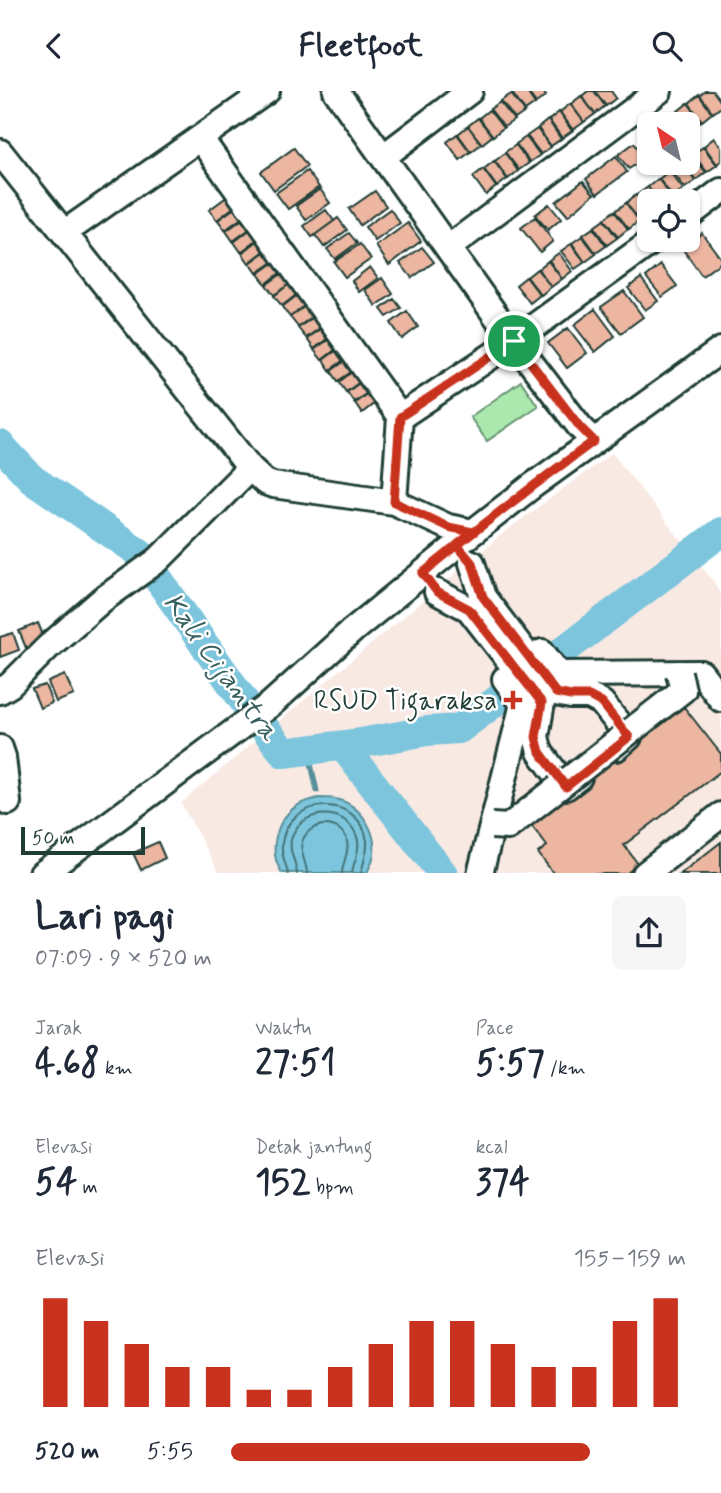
<!DOCTYPE html>
<html lang="id">
<meta charset="utf-8">
<style>
:root{--surface:#fff;--page:#f6f6f7;--text:#1f2937;--muted:#747a83;--accent:#c8321e}
body{margin:0;font-family:Mynerve,sans-serif;background:var(--page);color:var(--text);height:100vh;display:flex;flex-direction:column;font-size:26px;white-space:nowrap}
*{box-sizing:border-box;margin:0}
p{font-size:23px;color:var(--muted)}
.icon{flex:none;width:38px;height:38px;fill:none;stroke:currentColor;stroke-width:2;stroke-linecap:round;stroke-linejoin:round}
.map{position:relative;height:782px;overflow:hidden}
.details{display:flex;flex-direction:column;background:var(--surface);flex:1}
.details>*{flex:none}
.needle{width:46px;rotate:325deg}
.buttons{position:absolute;left:637px;top:21px;display:grid;gap:14px}
.buttons a{display:grid;place-items:center;width:63px;height:63px;border-radius:10px;background:var(--surface);box-shadow:0 2px 5px #0004;font-size:35px}
.scale{position:absolute;left:21px;bottom:18px;width:124px;box-sizing:border-box;padding-left:7px;border:4px solid #1f3d34;border-top:0;font-size:19px;line-height:24px;white-space:nowrap;color:#1f3d34;-webkit-text-stroke:5px #fff;paint-order:stroke}
.pin{position:absolute;display:grid;place-items:center;width:60px;height:60px;color:#fff;margin:-30px;border:4px solid #fff;border-radius:50%;box-shadow:0 2px 7px #0007}
.round{display:grid;place-items:center;flex:none;width:74px;height:74px;border-radius:10px;background:var(--page)}
.summary{display:flex;align-items:center;justify-content:space-between;height:119px;padding:0 35px}
h1{font-size:38px;font-weight:700;line-height:52px}
.figures{display:grid;grid-template-columns:repeat(3,1fr);gap:10px;height:119px;padding:7px 35px}
.figures div{display:grid;align-content:center}
.figures b{font-size:35px;font-weight:700}
.figures small{font-size:19px;font-weight:400}
.figures p{font-size:19px}
.chart{height:196px;padding:14px 35px}
.chart p{display:flex;justify-content:space-between}
.chart svg{width:100%;height:126px;margin-top:7px;stroke:var(--accent);stroke-width:6}
ul{padding:0 35px;list-style:none;font-size:23px}
li{display:grid;grid-template-columns:112px 84px 1fr;align-items:center;height:52px}
li i{height:18px;border-radius:9px;background:var(--accent)}
header{display:flex;justify-content:space-between;align-items:center;height:91px;padding:0 35px;background:var(--surface);font-size:32px;font-weight:700}
.map>svg:first-child{display:block}
.built{fill:#f9e9e3}
.garden{fill:#abe8ae;stroke:#659271;stroke-width:2}
.water{fill:#7cc5dc;stroke:#578f99;stroke-width:2}
.lines{fill:none;stroke-linecap:round;stroke-linejoin:round}
.shore{stroke:#447377;stroke-width:2}
.stream{stroke:#578f99;stroke-width:5}
.river{stroke:#7cc5dc;stroke-width:30}
.building{fill:#ecb6a1;stroke:#1f3d34;stroke-width:2}
.minor-casing{stroke:#1f3d34;stroke-width:30}
.minor{stroke:#fff;stroke-width:24}
.minor-bridge-casing{stroke:#1f3d34;stroke-width:30;stroke-linecap:butt}
.minor-bridge{stroke:#fff;stroke-width:24}
.route-casing{stroke:#fff;stroke-width:14}
.route{stroke:#c8321e;stroke-width:9}
.poi-dot{fill:#c8321e;stroke:#fff;stroke-width:2.5}
.labels{text-anchor:middle;stroke-width:5;stroke-linejoin:round;paint-order:stroke}
.poi-label{font-size:26px;fill:#1f3d34;stroke:#fff;text-anchor:end}
.water-label{font-size:28px;font-style:italic;fill:#365f5e;stroke:#fff}
</style>
<header><svg class="icon" aria-label="back" viewBox="0 0 24 24"><path d="M15 5l-7 7 7 7"/></svg>Fleetfoot<svg class="icon" aria-label="search" viewBox="0 0 24 24"><circle cx="10" cy="10" r="6"/><path d="M15 15l6 6"/></svg></header>
<div class="map">
<svg width="721" height="783" viewBox="0 0 721 783">
<rect width="100%" height="100%" fill="#fff"/>
<filter id="ink" filterUnits="userSpaceOnUse"><feTurbulence type="fractalNoise" baseFrequency=".0143" numOctaves="2"/><feDisplacementMap in="SourceGraphic" scale="14" xChannelSelector="R" yChannelSelector="G"/><feConvolveMatrix kernelMatrix="1 2 1 2 8 2 1 2 1" color-interpolation-filters="sRGB"/></filter>
<g filter="url(#ink)">
<!-- built -->
<path class="built" d="M612,362L714,491L721,506V782H219L181,712L511,436Z"/>
<!-- garden -->
<path class="garden" d="M521,290L538,315L487,350L470,326Z"/>
<!-- water -->
<path class="water" d="M318,707C324,707 330,707 335,708C361,713 379,742 373,767C372,772 369,777 367,782H282C267,759 276,725 302,712C307,710 313,709 318,707Z"/>
<g class="lines">
<!-- shore -->
<path class="shore" d="M288,783C287,774 281,765 282,756C283,705 360,700 367,750C368,762 363,771 361,783
M297,783C296,769 287,759 292,745C304,714 352,717 358,750C360,762 353,771 352,783
M307,783C307,772 299,761 302,751C309,729 341,728 347,750C350,762 342,771 342,783"/>
<!-- stream -->
<path class="stream" d="M308,659L317,700"/>
<!-- river -->
<path class="river" d="M0,354L32,388L140,462L248,616L284,662L361,652L427,640L459,638L721,441
M343,655L443,783"/>
</g>
<!-- building -->
<path class="building" d="M515,0H526L535,13L525,20L512,2Z
M527,0H543L546,5L536,12Z
M588,0H594L605,15L595,23L582,5Z
M595,0H611L616,7L606,15Z
M705,0H713L721,11V16L713,22L700,4Z
M511,3L525,21L515,28L501,10Z
M699,4L712,22L702,30L689,12Z
M581,5L595,23L584,31L571,13Z
M500,11L514,29L504,36L490,18Z
M688,12L701,30L691,38L678,20Z
M570,13L584,31L573,39L560,21Z
M489,19L503,37L493,45L479,27Z
M559,21L572,40L562,47L549,29Z
M478,27L492,45L482,53L468,35Z
M548,29L561,48L551,55L538,37Z
M468,35L481,53L471,61L458,43Z
M537,38L551,56L541,63L527,45Z
M457,43L470,61L460,69L447,51Z
M526,46L540,64L530,71L516,53Z
M714,47L721,56V70L717,73L704,55Z
M634,52L645,67L629,78L618,64Z
M516,54L529,72L519,79L505,61Z
M703,56L717,74L707,81L693,63Z
M294,57L307,75L274,99L261,81Z
M505,62L518,80L508,88L495,70Z
M692,64L706,81L696,89L683,72H688V67Z
M616,65L627,81L597,103L586,88Z
M494,70L507,88L497,96L484,78Z
M682,72L695,90L685,97L671,79Z
M483,78L496,96L486,104L473,86Z
M307,80L319,96L288,118L276,102Z
M669,80L683,98L673,106L659,88Z
M658,88L672,106L666,110H659L648,96Z
M583,90L594,103L568,125L556,111Z
M648,96L658,110H649V120L637,104Z
M320,98L330,112L306,129L296,115Z
M375,100L386,115L360,134L349,118Z
M636,104L649,122L640,130L626,112Z
M228,105L235,115L217,129L209,119Z
M626,112L639,130L629,138L615,120Z
M549,113L561,128L548,139L535,124Z
M236,116L243,126L225,139L218,129Z
M390,118L400,132L375,150L365,136Z
M326,119L334,130L312,146L304,135Z
M614,120L628,138L618,146L604,128Z
M535,126L553,150L540,161L521,137Z
M244,127L251,137L233,150L226,140Z
M338,127L347,139L324,156L315,144Z
M604,129L617,147L607,154L594,136Z
M408,132L421,150L389,174L376,155Z
M252,137L259,147L241,161L234,151Z
M593,137L606,155L596,162L583,144Z
M349,142L357,152L335,168L327,158Z
M702,142L721,168V171L702,185L682,157Z
M582,145L596,163L585,171L572,152Z
M260,148L267,158L249,172L242,162Z
M360,153L371,168L345,186L334,171Z
M571,153L585,171L575,178L561,160Z
M422,156L434,171L412,187L400,172Z
M268,159L276,169L257,182L250,172Z
M559,162L572,180L562,188L549,169Z
M276,170L284,179L266,193L258,183Z
M548,170L562,188L551,196L538,178Z
M661,174L677,195L662,206L646,186Z
M370,176L378,187L359,201L352,190Z
M537,178L551,196L541,204L527,186Z
M284,181L292,191L274,204L266,194Z
M526,186L540,204L530,212L516,194Z
M382,187L393,203L376,215L365,199Z
M641,187L658,210L645,219L628,197Z
M292,191L300,201L282,215L274,205Z
M624,200L643,226L621,242L601,216Z
M300,202L308,212L290,226L282,216Z
M394,208L401,217L387,226L381,218Z
M308,213L316,223L298,236L290,226Z
M595,218L615,245L595,261L574,234Z
M407,220L418,236L402,248L391,232Z
M316,224L324,234L306,247L298,237Z
M325,234L332,244L314,258L307,248Z
M568,237L587,262L567,277L548,252Z
M333,245L340,255L322,269L314,259Z
M341,256L348,266L330,279L323,269Z
M349,267L357,277L338,290L331,280Z
M357,277L365,287L346,301L339,291Z
M365,288L373,298L354,311L347,301Z
M373,298L380,308L362,322L355,312Z
M38,532L45,549L26,557L19,540Z
M13,542L19,559L0,566V546Z
M65,584L74,604L56,611L48,591Z
M45,594L52,612L40,617L32,598Z
M684,616L721,663V680L624,754L638,773L626,783H554L538,762L547,755L531,734Z
M158,751L165,767L141,779L133,762Z
M721,751V783H680Z"/>
<g class="lines">
<defs>
<path id="minor" d="M336,0L514,250L580,336L594,350
M200,47L400,326L394,411
M0,61L250,377L265,391L273,394L394,411L448,436L473,441L532,395L721,259
M383,66L470,0
M688,125L721,100
M64,142L267,0
M448,157L659,0
M400,326L514,250L654,149
M472,472L483,506L556,602L571,605H589L602,612L629,646L616,657
M437,501L469,518L542,612L536,646L540,661L566,696L579,686
M542,561L559,583L701,582L721,608
M0,600L10,594L48,556L102,509L158,469L250,377
M0,657L3,666L8,711
M42,783L271,613L353,539L473,441
M480,783L523,613L505,588
M645,783L721,724"/>
</defs>
<!-- minor casing -->
<use href="#minor" class="minor-casing"/>
<!-- minor -->
<use href="#minor" class="minor"/>
<defs>
<path id="minor-bridge" d="M492,735L508,736L683,599L679,582"/>
</defs>
<!-- minor-bridge casing -->
<use href="#minor-bridge" class="minor-bridge-casing"/>
<!-- minor-bridge -->
<use href="#minor-bridge" class="minor-bridge"/>
</g>
</g>
<g class="lines" filter="url(#ink)">
<defs>
<path id="route" d="M514,250L400,326L394,411L448,436L473,441L457,454L472,472L483,506L556,602L571,605H589L602,612L629,646L566,696L540,661L536,646L542,612L469,518L437,501L423,482C479,436 536,392 594,350L580,336L514,250"/>
</defs>
<!-- route casing -->
<use href="#route" class="route-casing"/>
<!-- route -->
<use href="#route" class="route"/>
</g>
<!-- markers -->
<path class="poi-dot" d="M509.5 598.5h7v7h7v7h-7v7h-7v-7h-7v-7h7z"/>
<g class="labels">
<!-- poi labels -->
<g class="poi-label">
<text x="497" y="618">RSUD Tigaraksa</text>
</g>
<!-- water labels -->
<g class="water-label">
<text transform="translate(222 575) rotate(54)" y="10">Kali Cijantra</text>
</g>
</g>
</svg>
<div class="buttons">
<a><svg class="needle" viewBox="-14 -14 28 28"><path d="M0-13l5 13h-10z" fill="#e53935"/><path d="M0 13l5-13h-10z" fill="#747a83"/></svg></a>
<a><svg class="icon" aria-label="locate" viewBox="0 0 24 24"><circle cx="12" cy="12" r="6"/><path d="M12 2v4M12 18v4M2 12h4M18 12h4"/></svg></a>
</div>
<div class="scale">50 m</div>
<div class="pin" style="left:514px;top:250px;background:#1e9e55"><svg class="icon" aria-label="arrive" viewBox="0 0 24 24"><path d="M6 21V4h12l-3 4 3 4H6"/></svg></div>
</div>
<section class="details">
<div class="summary"><div><h1>Lari pagi</h1><p>07:09 · 9 × 520 m</p></div><a class="round"><svg class="icon" aria-label="share" viewBox="0 0 24 24"><path d="M12 15V3M7 8l5-5 5 5M5 13v7h14v-7"/></svg></a></div>
<div class="figures">
<div><p>Jarak</p><b>4.68<small> km</small></b></div>
<div><p>Waktu</p><b>27:51</b></div>
<div><p>Pace</p><b>5:57<small> /km</small></b></div>
</div>
<div class="figures">
<div><p>Elevasi</p><b>54<small> m</small></b></div>
<div><p>Detak jantung</p><b>152<small> bpm</small></b></div>
<div><p>kcal</p><b>374</b></div>
</div>
<div class="chart"><p><span>Elevasi</span>155–159 m</p>
<svg viewBox="0 0 160 44" preserveAspectRatio="none"><path d="M5 44V6M15 44V14M25 44V22M35 44V30M45 44V30M55 44V38M65 44V38M75 44V30M85 44V22M95 44V14M105 44V14M115 44V22M125 44V30M135 44V30M145 44V14M155 44V6"/></svg>
</div>
<ul>
<li><b>520 m</b>5:55<i style="width:79%"></i></li>
</ul>
</section>
